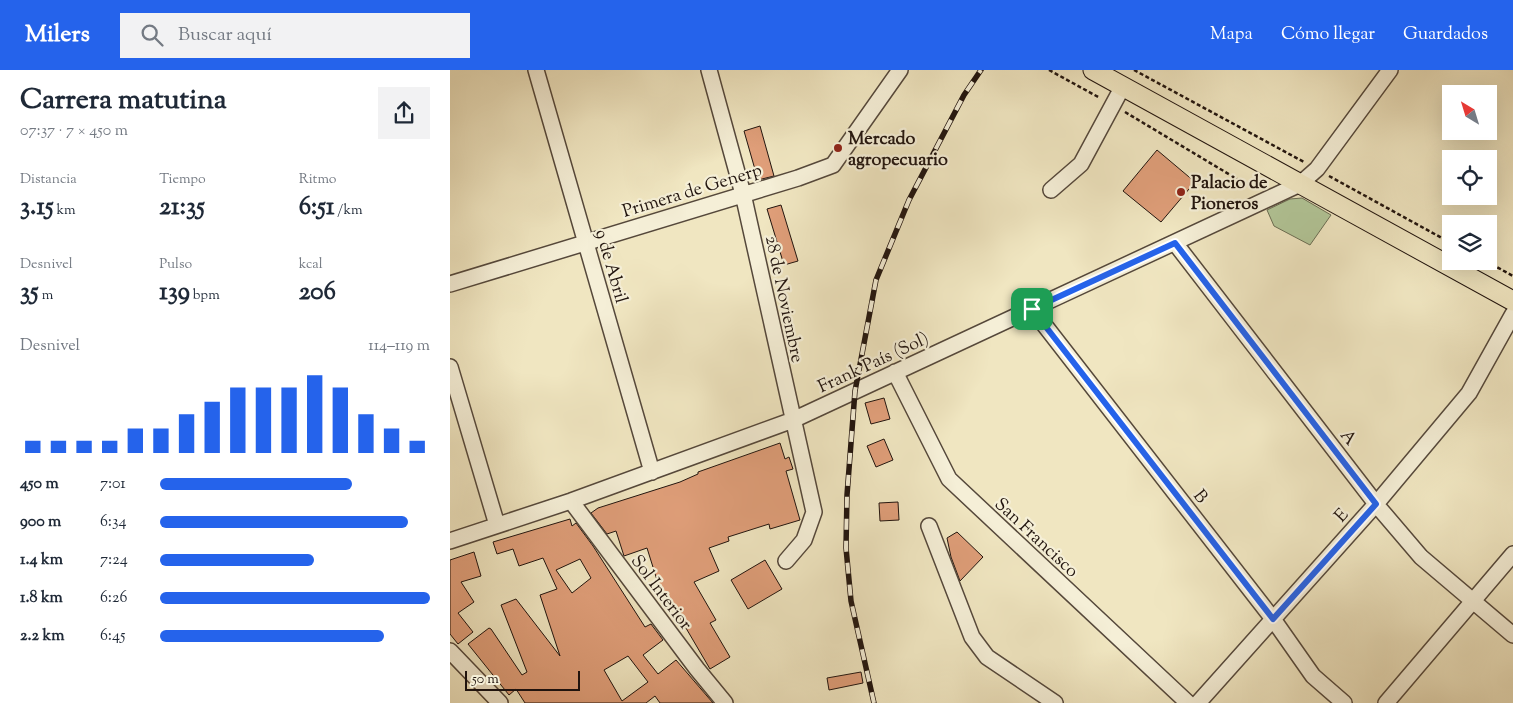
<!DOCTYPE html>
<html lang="es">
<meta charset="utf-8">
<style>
:root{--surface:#fff;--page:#f2f2f3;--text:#1f2937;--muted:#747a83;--accent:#2563eb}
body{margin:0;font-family:"Sorts Mill Goudy",serif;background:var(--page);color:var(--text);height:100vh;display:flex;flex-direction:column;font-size:19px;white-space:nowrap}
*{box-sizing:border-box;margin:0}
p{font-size:16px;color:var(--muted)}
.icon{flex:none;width:28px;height:28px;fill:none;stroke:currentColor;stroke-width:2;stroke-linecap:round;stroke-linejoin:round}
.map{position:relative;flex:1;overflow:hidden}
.drawer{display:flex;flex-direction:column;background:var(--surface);width:450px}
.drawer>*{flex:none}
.needle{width:32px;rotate:322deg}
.fabs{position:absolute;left:992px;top:15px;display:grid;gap:10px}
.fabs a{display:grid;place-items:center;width:55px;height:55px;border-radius:0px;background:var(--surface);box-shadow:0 5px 20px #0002;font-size:25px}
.scale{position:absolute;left:15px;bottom:12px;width:115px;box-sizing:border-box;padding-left:5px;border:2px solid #21140e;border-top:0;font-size:14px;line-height:18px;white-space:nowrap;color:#21140e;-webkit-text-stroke:4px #f5efd7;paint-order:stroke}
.pin{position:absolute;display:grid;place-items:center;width:42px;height:42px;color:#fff;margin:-21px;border-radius:10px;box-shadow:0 2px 8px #0006}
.round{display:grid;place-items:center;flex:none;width:52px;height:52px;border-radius:0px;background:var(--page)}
.summary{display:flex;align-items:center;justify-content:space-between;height:85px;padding:0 20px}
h1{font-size:28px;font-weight:800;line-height:38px}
.figures{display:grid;grid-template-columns:repeat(3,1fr);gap:8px;height:85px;padding:5px 20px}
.figures div{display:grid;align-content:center}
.figures b{font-size:25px;font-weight:800}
.figures small{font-size:14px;font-weight:400}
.figures p{font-size:14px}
.chart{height:140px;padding:10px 20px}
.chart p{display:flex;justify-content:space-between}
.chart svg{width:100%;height:90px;margin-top:5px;stroke:var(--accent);stroke-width:6}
ul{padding:0 20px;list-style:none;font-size:16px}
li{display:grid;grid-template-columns:80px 60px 1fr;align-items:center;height:38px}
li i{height:12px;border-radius:6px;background:var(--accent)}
header{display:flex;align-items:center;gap:30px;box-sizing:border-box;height:70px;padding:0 25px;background:var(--accent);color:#fff}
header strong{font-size:24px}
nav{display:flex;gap:28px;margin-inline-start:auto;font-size:18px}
.search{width:350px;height:45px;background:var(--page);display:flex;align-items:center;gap:12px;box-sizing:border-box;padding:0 18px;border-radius:0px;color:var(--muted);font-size:19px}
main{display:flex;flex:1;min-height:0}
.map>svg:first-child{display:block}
.green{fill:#b2c698;stroke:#6a6d53}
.building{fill:#df9e79;stroke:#21140e;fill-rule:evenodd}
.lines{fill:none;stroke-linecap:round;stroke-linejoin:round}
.minor-casing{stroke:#55483b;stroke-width:18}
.major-casing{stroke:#21140e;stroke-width:21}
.path{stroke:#21140e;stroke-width:2.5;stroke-dasharray:4 2.5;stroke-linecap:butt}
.minor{stroke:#f5efd7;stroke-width:15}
.major{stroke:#f0e6c1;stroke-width:19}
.rail-casing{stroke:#21140e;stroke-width:5.5}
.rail{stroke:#f5efd7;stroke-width:4;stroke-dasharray:11;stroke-linecap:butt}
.route-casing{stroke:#fff;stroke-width:10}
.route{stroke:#2563eb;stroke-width:6}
.poi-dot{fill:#8f2418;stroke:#f5efd7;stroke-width:2}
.labels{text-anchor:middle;stroke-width:4.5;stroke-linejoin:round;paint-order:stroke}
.poi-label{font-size:18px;font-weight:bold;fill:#21140e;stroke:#f5efd7;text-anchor:start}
.street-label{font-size:18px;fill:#21140e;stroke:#f5efd7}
</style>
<header>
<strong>Milers</strong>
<div class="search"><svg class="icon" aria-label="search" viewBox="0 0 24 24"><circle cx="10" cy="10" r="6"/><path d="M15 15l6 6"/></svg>Buscar aquí</div>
<nav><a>Mapa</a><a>Cómo llegar</a><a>Guardados</a></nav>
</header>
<main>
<section class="drawer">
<div class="summary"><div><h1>Carrera matutina</h1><p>07:37 · 7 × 450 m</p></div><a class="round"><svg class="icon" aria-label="share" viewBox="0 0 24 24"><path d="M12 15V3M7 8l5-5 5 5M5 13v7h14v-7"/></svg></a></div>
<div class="figures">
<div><p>Distancia</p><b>3.15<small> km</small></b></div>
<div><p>Tiempo</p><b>21:35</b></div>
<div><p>Ritmo</p><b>6:51<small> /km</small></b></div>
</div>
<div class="figures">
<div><p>Desnivel</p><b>35<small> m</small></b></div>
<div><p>Pulso</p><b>139<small> bpm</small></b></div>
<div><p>kcal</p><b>206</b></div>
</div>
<div class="chart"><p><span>Desnivel</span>114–119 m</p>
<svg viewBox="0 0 160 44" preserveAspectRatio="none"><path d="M5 44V38M15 44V38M25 44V38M35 44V38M45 44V32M55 44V32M65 44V25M75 44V19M85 44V12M95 44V12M105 44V12M115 44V6M125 44V12M135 44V25M145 44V32M155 44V38"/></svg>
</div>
<ul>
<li><b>450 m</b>7:01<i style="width:71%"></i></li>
<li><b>900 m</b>6:34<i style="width:92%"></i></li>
<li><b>1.4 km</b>7:24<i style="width:57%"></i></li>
<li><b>1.8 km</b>6:26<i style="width:100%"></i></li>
<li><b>2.2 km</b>6:45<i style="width:83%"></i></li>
</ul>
</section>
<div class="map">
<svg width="1063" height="633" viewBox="0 0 1063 633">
<rect width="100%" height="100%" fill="#f0e6c1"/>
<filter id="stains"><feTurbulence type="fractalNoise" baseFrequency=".004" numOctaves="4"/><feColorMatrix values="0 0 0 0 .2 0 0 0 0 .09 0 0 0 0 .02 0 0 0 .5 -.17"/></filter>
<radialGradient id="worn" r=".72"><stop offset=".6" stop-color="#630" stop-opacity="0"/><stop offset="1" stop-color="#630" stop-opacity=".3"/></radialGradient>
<!-- green -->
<path class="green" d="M852,128L881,145L860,175L824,156L817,140L840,129Z"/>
<!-- building -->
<path class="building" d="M310,56L324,106L308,110L294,61Z
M707,80L745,112L711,152L673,121Z
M331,135L348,191L334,195L317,139Z
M434,328L440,349L421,354L415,333Z
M434,369L443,390L426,397L417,376Z
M330,373L335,389L339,387L343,399L336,401L350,450L320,459L319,454L278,467L279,471L259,478L269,501L244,512L266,550L260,553L280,587L260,599L216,524L212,526L197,478L174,486L166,461L157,464L141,443L148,438L230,412L248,404V402Z
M448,432L449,450L430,451L429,433Z
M120,449L122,456L126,453L143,476L195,557L201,554L213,570L193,585L208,604L226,590L263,633H210L205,626L196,633H75L66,619L59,625L18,574L39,558L41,559L72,605L77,602L51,535L66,529L110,586L90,525L107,519L93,488L69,496L63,479L47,484L43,472ZM130,489L141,508L122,523L106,500ZM178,586L198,612L172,631L154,600Z
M507,462L533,487L510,511L501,487L497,468Z
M24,482L31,506L11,512L24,532L8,543L23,562L8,574L0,564V490Z
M315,490L332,519L298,539L281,510Z
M411,602L413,613L379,620L377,608Z"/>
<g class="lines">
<defs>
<path id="minor" d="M86,0L202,402
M259,0L293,124L364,442L354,470L336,491
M601,120L631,94L673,16
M725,173L930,439L971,487L1063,565
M0,214L348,108L383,95L450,0
M582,239L823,549L863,606L894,633
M0,297L47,455
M445,302L499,409L738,633
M121,431L247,599L275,633
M479,456L522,567L537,587L605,633
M0,471L121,431L343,350L850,114L867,99L940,0
M0,581L50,633
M748,633L926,434L1019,323L1063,244
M936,633L1063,484"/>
<path id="major" d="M643,0L1063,231"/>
</defs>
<!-- minor casing -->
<use href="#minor" class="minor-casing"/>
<!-- major casing -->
<use href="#major" class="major-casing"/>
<!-- path -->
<path class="path" d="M599,0L650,28
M684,0L854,92
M675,42L792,112
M879,106L1001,173
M1036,191L1063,206"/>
<!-- minor -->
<use href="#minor" class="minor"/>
<!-- major -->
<use href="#major" class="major"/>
<defs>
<path id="rail" d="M424,633L401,531L396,478L397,425L405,321L426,210L459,130L514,25L531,0"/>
</defs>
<!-- rail casing -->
<use href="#rail" class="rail-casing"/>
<!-- rail -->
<use href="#rail" class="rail"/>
</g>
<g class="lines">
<defs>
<path id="route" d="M725,173L926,434L823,549L582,239Z"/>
</defs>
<!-- route casing -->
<use href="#route" class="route-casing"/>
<!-- route -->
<use href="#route" class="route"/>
</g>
<!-- markers -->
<g class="poi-dot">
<circle cx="388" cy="78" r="5"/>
<circle cx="731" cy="122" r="5"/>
</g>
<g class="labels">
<!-- poi labels -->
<g class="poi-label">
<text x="398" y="74">Mercado<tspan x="398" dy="21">agropecuario</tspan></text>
<text x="741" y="118">Palacio de<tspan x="741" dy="21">Pioneros</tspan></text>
</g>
<!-- street labels -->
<g class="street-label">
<text transform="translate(242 120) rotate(-17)" y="6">Primera de Generp</text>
<text transform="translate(162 196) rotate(74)" y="6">9 de Abril</text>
<text transform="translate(335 229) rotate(78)" y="6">28 de Noviembre</text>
<text transform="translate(423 292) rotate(-25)" y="6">Frank País (Sol)</text>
<text transform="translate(899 367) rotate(52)" y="6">A</text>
<text transform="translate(751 426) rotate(52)" y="6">B</text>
<text transform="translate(891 445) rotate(-48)" y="6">E</text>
<text transform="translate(587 467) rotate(43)" y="6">San Francisco</text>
<text transform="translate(212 522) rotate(53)" y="6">Sol Interior</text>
</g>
</g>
<rect width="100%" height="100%" filter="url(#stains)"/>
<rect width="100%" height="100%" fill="url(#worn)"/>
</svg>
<div class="fabs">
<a><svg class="needle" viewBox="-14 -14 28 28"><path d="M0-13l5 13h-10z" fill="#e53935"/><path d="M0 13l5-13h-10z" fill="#747a83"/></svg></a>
<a><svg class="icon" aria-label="locate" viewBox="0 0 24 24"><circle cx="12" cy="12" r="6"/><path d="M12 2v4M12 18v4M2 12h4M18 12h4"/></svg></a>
<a><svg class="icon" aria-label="layers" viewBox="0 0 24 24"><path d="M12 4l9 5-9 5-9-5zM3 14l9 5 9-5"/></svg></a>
</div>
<div class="scale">50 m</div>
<div class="pin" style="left:582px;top:239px;background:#1e9e55"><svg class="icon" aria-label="arrive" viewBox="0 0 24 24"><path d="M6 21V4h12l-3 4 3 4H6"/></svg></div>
</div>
</main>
